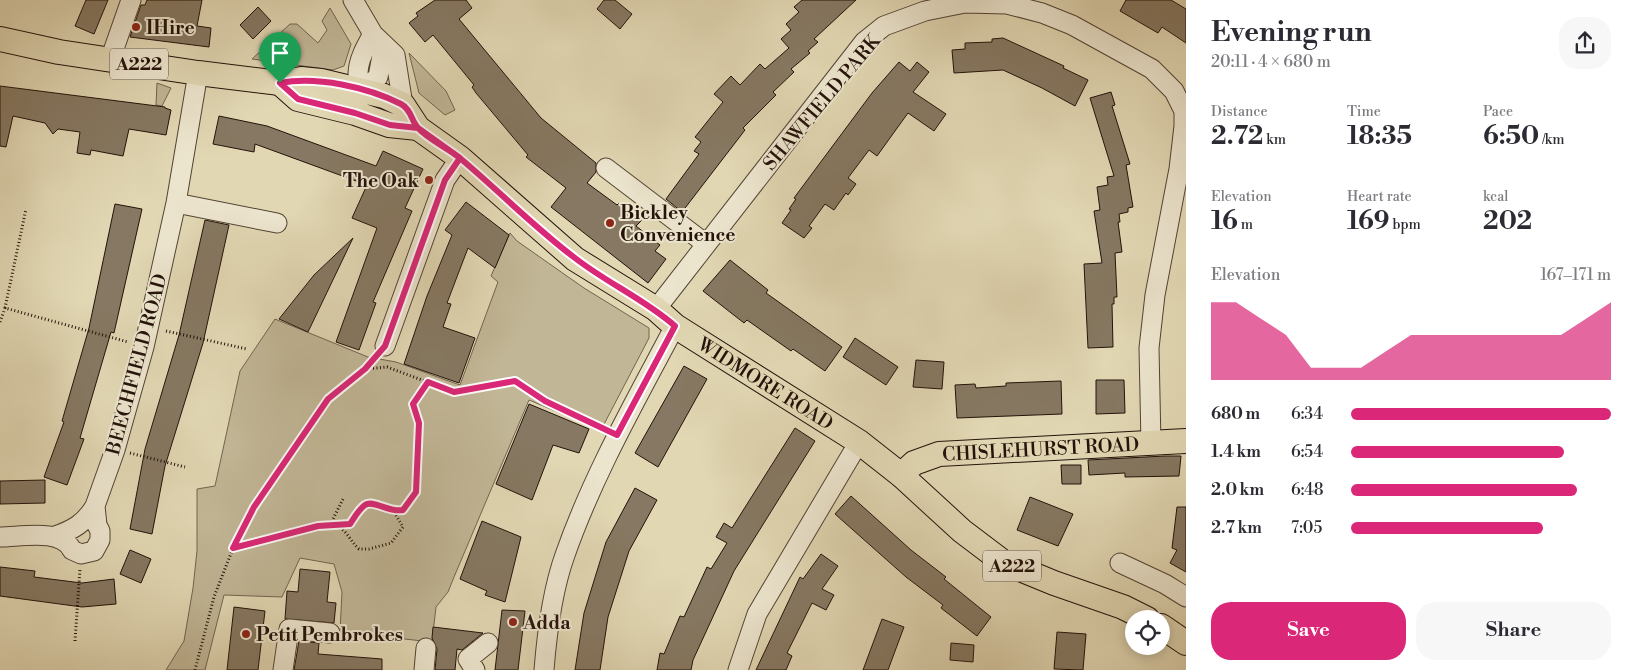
<!DOCTYPE html>
<meta charset="utf-8">
<style>
:root{--surface:#fff;--page:#f7f7f7;--text:#2b2b33;--muted:#7c7c81;--accent:#db2777}
body{margin:0;font-family:"Libre Bodoni",serif;background:var(--page);color:var(--text);height:100vh;display:flex;flex-direction:column;font-size:19px;white-space:nowrap}
*{box-sizing:border-box;margin:0}
p{font-size:16px;color:var(--muted)}
.icon{flex:none;width:28px;height:28px;fill:none;stroke:currentColor;stroke-width:2;stroke-linecap:round;stroke-linejoin:round}
.map{position:relative;flex:1;overflow:hidden}
.panel{display:flex;flex-direction:column;background:var(--surface);width:450px}
.panel>*{flex:none}
.buttons{position:absolute;left:1125px;top:610px;display:grid;gap:10px}
.buttons a{display:grid;place-items:center;width:45px;height:45px;border-radius:50%;background:var(--surface);box-shadow:0 2px 12px #0003;font-size:25px}
.pin{position:absolute;display:grid;place-items:center;width:42px;height:42px;color:#fff;margin:-51px -21px;border-radius:50% 50% 50% 0;rotate:-45deg;box-shadow:0 0 5px #0007}
.pin .icon{rotate:45deg}
.round{display:grid;place-items:center;flex:none;width:52px;height:52px;border-radius:20px;background:var(--page)}
.summary{display:flex;align-items:center;justify-content:space-between;height:85px;padding:0 25px}
h1{font-size:28px;font-weight:700;line-height:38px}
.metrics{display:grid;grid-template-columns:repeat(3,1fr);gap:8px;height:85px;padding:5px 25px}
.metrics div{display:grid;align-content:center}
.metrics b{font-size:25px;font-weight:700}
.metrics small{font-size:14px;font-weight:400}
.metrics p{font-size:14px}
.chart{height:140px;padding:10px 25px}
.chart p{display:flex;justify-content:space-between}
.chart svg{width:100%;height:90px;margin-top:5px;fill:var(--accent);opacity:.7}
.primary-button{display:flex;gap:10px;margin-top:auto;padding:10px 25px}
.primary-button a{flex:1;height:58px;border-radius:20px;background:var(--accent);color:#fff;font-size:20px;font-weight:700;line-height:58px;text-align:center}
.primary-button a+a{background:var(--page);color:var(--text)}
ul{padding:0 25px;list-style:none;font-size:16px}
li{display:grid;grid-template-columns:80px 60px 1fr;align-items:center;height:38px}
li i{height:12px;border-radius:6px;background:var(--accent)}
main{display:flex;flex:1;min-height:0}
.map>svg:first-child{display:block}
.green{fill:#c1b696;stroke:#726450}
.building{fill:#867862;stroke:#24120a}
.lines{fill:none;stroke-linecap:round;stroke-linejoin:round}
.minor-casing{stroke:#534334;stroke-width:21}
.major-casing{stroke:#24120a;stroke-width:26}
.path{stroke:#24120a;stroke-width:3;stroke-dasharray:1 2.5;stroke-linecap:butt}
.minor{stroke:#ece5ce;stroke-width:19}
.major{stroke:#e1d7b3;stroke-width:24}
.route-casing{stroke:#fff;stroke-width:10}
.route{stroke:#db2777;stroke-width:6}
.poi-dot{fill:#8f2418;stroke:#ece5ce;stroke-width:2}
.labels{text-anchor:middle;stroke-width:4;stroke-linejoin:round;paint-order:stroke}
.shield{fill:#ece5ce;stroke:#605145;stroke-width:1}
.shield-label{font-size:18px;font-weight:bold;fill:#24120a}
.poi-label{font-size:19px;font-weight:bold;fill:#24120a;stroke:#ece5ce;text-anchor:start}
.street-label{font-size:19px;fill:#24120a;stroke:#ece5ce}
</style>
<main>
<div class="map">
<svg width="1186" height="670" viewBox="0 0 1186 670">
<rect width="100%" height="100%" fill="#e1d7b3"/>
<filter id="stains"><feTurbulence type="fractalNoise" baseFrequency=".004" numOctaves="4"/><feColorMatrix values="0 0 0 0 .2 0 0 0 0 .09 0 0 0 0 .02 0 0 0 .5 -.17"/></filter>
<radialGradient id="worn" r=".72"><stop offset=".6" stop-color="#630" stop-opacity="0"/><stop offset="1" stop-color="#630" stop-opacity=".3"/></radialGradient>
<!-- green -->
<path class="green" d="M330,8L351,44L344,66L333,70L252,59L290,24H297L318,43L327,30L322,21Z
M409,53L446,91L455,110L445,115L419,93Z
M157,83L171,88L162,106L156,105Z
M510,233L517,241L584,288L649,328V338L601,430L529,400L454,577L448,592L436,607L432,642L340,632L342,592L334,564L300,558L282,597L224,595L205,670H166L184,641L193,588L197,551V489L215,486L240,371L275,319L368,357L396,362L460,385L498,282L491,276Z"/>
<!-- building -->
<path class="building" d="M86,0H108L94,34L75,26Z
M147,0H202L197,26L211,28L209,47L130,37L141,5H145Z
M435,0H466L472,8L459,19L541,118L596,163V172L587,183L617,205L619,203L642,220L636,226L660,245L655,251L666,259L648,283L551,207L566,188L526,157L528,155L476,93L472,87L474,85L433,35L425,42L409,23L418,16L416,13Z
M604,0H615L632,14L620,29L597,9Z
M802,0H856L814,39L818,42L808,51L810,53L791,69L794,72L773,92L776,95L743,128L745,130L682,212L666,199L699,154L694,151L701,142L695,137L723,102L714,94L731,76L740,85L760,64L765,69L789,48L781,39L791,30L786,24L799,12L794,7Z
M1126,0H1171L1186,9V43L1162,27L1158,33L1120,11Z
M258,7L271,21L253,39L240,25Z
M1003,38L1064,66L1063,68L1088,80L1075,106L1042,88L1003,70L954,73L952,50L965,49V43L992,42V39Z
M899,62L910,71L917,62L929,72L913,92L946,114L934,131L908,113L877,156L869,150L848,178L856,184L848,195L846,193L834,210L825,204L809,226L812,228L804,238L782,223L791,210L789,209L796,199L794,198L872,93Z
M0,86L165,107V108L171,110L166,135L129,129L123,156L91,150L90,155L77,153L80,132L58,129L53,134L45,123L13,116L6,147L0,146Z
M1111,92L1115,105L1112,106L1130,164L1126,165L1133,207L1128,208V212L1119,214L1120,222H1118L1122,252L1115,253L1117,297H1114V304H1112L1113,347L1088,348L1084,264L1102,263L1094,211L1100,210L1097,187L1108,185L1107,177L1114,176L1090,98Z
M219,116L267,126L376,166L383,151L423,169L405,208L412,211L373,302L376,303L359,350L336,342L377,228L352,218L367,185L255,144L254,152L213,144Z
M466,202L509,235L495,268L468,248L447,303L451,304L443,327L475,338L459,383L404,364L427,296L452,235L445,230Z
M115,204L142,209L114,333L111,332L80,438L84,439L67,485L44,477L64,422L62,421L89,328Z
M205,220L229,225L203,343L165,466L152,534L130,529L145,449L179,335Z
M353,238L308,332L279,319L314,275Z
M730,260L768,290L766,293L842,347L825,371L793,349L791,351L747,320L744,323L703,291Z
M855,338L898,367L886,385L843,357Z
M916,360L944,362L942,389L913,387Z
M684,366L707,379L658,467L635,453Z
M1096,380H1124L1125,413L1096,414Z
M1061,381L1062,414L957,418L955,385L975,384L976,388L1006,386V383Z
M529,404L589,429L579,453L553,445L532,500L496,484Z
M795,428L815,441L734,571L693,660L691,670H657L660,653L664,654L680,616L684,617L707,567L711,569L727,543L716,537L724,523L732,528Z
M1165,456H1181L1179,476L1125,477V473L1089,475L1088,460Z
M1061,465H1081V484H1062Z
M45,480V503L0,504V481Z
M635,488L657,500L629,551L608,617L600,670H575L584,613L606,542Z
M851,496L911,550L946,577L944,579L991,617L977,636L941,608L943,605L906,577L835,514Z
M1030,497L1073,514L1058,546L1017,530Z
M1177,507H1186V572L1170,563L1177,550L1172,548Z
M482,521L521,537L505,602L485,595L487,591L460,579Z
M130,550L151,559L141,583L120,574Z
M821,554L838,566L822,589L834,595L826,610L812,603L787,653L792,656L786,670H756L800,577L803,579Z
M0,567L35,571L34,577L82,583L114,579L116,604L82,607L0,596Z
M300,569L330,572L327,602L336,603L334,623L285,619L287,591L298,592Z
M234,607L265,611L258,670H227Z
M502,610L525,611L518,670H495Z
M882,619L904,627L888,670H863Z
M433,627L483,633L462,650L457,649L455,670H435L437,649L432,638Z
M1057,632L1086,634L1083,670L1054,669Z
M299,641L319,643L318,654L382,659V670H294Z
M951,643L974,645L973,662L950,660Z"/>
<g class="lines">
<defs>
<path id="minor" d="M353,0L373,34L395,55L403,105
M110,60L131,0
M362,91L378,77L384,45
M359,101C362,90 359,85 358,74C358,60 366,46 373,34
M606,168L706,244
M176,203L277,223
M656,309L864,42L884,26L925,11L965,3L1007,4L1042,13L1072,25L1152,69L1174,91L1184,111V126L1179,169L1155,295L1149,348L1151,444
M385,346L445,180L460,158
M55,536C73,530 85,523 95,506
M0,537C21,537 61,528 72,550L81,554L94,551L100,540V531L97,525L95,506L115,450L144,347L176,203L198,73
M1120,563L1165,584L1186,597
M283,670L289,629L330,633
M424,670L426,648
M475,670L468,659L488,643
M544,670C547,632 552,591 565,555C593,475 636,400 675,326
M738,670L757,614L859,442"/>
<g id="major">
<path id="s1" d="M0,39L59,52L198,73L280,83L301,79L321,81L384,96L403,105L418,128L460,158L575,259L656,309L675,326L859,442L901,475L962,531L1003,562L1054,583L1123,607L1147,619"/>
<path d="M280,83L298,99L355,113L389,125L418,128"/>
<path id="s2" d="M901,475L914,463L939,454L1186,441"/>
<path d="M1161,626L1186,643"/>
</g>
</defs>
<!-- minor casing -->
<use href="#minor" class="minor-casing"/>
<!-- major casing -->
<use href="#major" class="major-casing"/>
<!-- path -->
<path class="path" d="M5,308L26,209
M0,322L5,308L128,342
M166,331L247,349
M366,369L387,367L454,392L515,381L545,401L602,428
M130,453L185,467
M330,525L343,499
M339,525L350,524C368,501 367,501 394,512
M234,547L330,525C346,526 348,539 359,549H369L391,543L403,527L394,512L403,510L416,491L419,423L413,404L428,382
M75,641L80,569
M195,670L214,597L233,548L253,507L328,399L365,369L374,359"/>
<!-- minor -->
<use href="#minor" class="minor"/>
<!-- major -->
<use href="#major" class="major"/>
</g>
<g class="lines">
<defs>
<path id="route" d="M280,83L298,99L355,113L390,125L418,128L460,158L445,180L385,346L365,369L328,399L254,507L233,548L318,526L350,524C354,518 359,509 365,505C373,499 389,513 403,510L416,492L419,423L413,404L428,382L454,392L515,381L545,401L617,435L675,326C644,299 607,283 575,258C535,228 499,191 461,159C448,148 429,140 418,128C411,120 411,109 401,104C367,87 317,76 280,83"/>
</defs>
<!-- route casing -->
<use href="#route" class="route-casing"/>
<!-- route -->
<use href="#route" class="route"/>
</g>
<!-- markers -->
<g class="poi-dot">
<circle cx="136" cy="27" r="5"/>
<circle cx="429" cy="180" r="5"/>
<circle cx="610" cy="223" r="5"/>
<circle cx="513" cy="622" r="5"/>
<circle cx="246" cy="634" r="5"/>
</g>
<g class="labels">
<!-- shield labels -->
<g class="shield">
<rect x="110" y="48.5" width="58" height="31" rx="4"/>
<rect x="983" y="550.5" width="58" height="31" rx="4"/>
</g>
<g class="shield-label">
<text x="139" y="70">A222</text>
<text x="1012" y="572">A222</text>
</g>
<!-- poi labels -->
<g class="poi-label">
<text x="146" y="34">IHire</text>
<text x="419" y="187" text-anchor="end">The Oak</text>
<text x="620" y="219">Bickley<tspan x="620" dy="22">Convenience</tspan></text>
<text x="523" y="629">Adda</text>
<text x="256" y="641">Petit Pembrokes</text>
</g>
<!-- street labels -->
<g class="street-label">
<text transform="translate(821 102) rotate(-50)" y="7">SHAWFIELD PARK</text>
<text transform="translate(136 364) rotate(-75)" y="7">BEECHFIELD ROAD</text>
<text dy="7" stroke="none"><textPath href="#s1" startOffset="871">WIDMORE ROAD</textPath></text>
<text dy="7" stroke="none"><textPath href="#s2" startOffset="146">CHISLEHURST ROAD</textPath></text>
</g>
</g>
<rect width="100%" height="100%" filter="url(#stains)"/>
<rect width="100%" height="100%" fill="url(#worn)"/>
</svg>
<div class="buttons">
<a><svg class="icon" aria-label="locate" viewBox="0 0 24 24"><circle cx="12" cy="12" r="6"/><path d="M12 2v4M12 18v4M2 12h4M18 12h4"/></svg></a>
</div>
<div class="pin" style="left:280px;top:83px;background:#1e9e55"><svg class="icon" aria-label="arrive" viewBox="0 0 24 24"><path d="M6 21V4h12l-3 4 3 4H6"/></svg></div>
</div>
<section class="panel">
<div class="summary"><div><h1>Evening run</h1><p>20:11 · 4 × 680 m</p></div><a class="round"><svg class="icon" aria-label="share" viewBox="0 0 24 24"><path d="M12 15V3M7 8l5-5 5 5M5 13v7h14v-7"/></svg></a></div>
<div class="metrics">
<div><p>Distance</p><b>2.72<small> km</small></b></div>
<div><p>Time</p><b>18:35</b></div>
<div><p>Pace</p><b>6:50<small> /km</small></b></div>
</div>
<div class="metrics">
<div><p>Elevation</p><b>16<small> m</small></b></div>
<div><p>Heart rate</p><b>169<small> bpm</small></b></div>
<div><p>kcal</p><b>202</b></div>
</div>
<div class="chart"><p><span>Elevation</span>167–171 m</p>
<svg viewBox="0 0 160 44" preserveAspectRatio="none"><path d="M0 44V6L10 6L20 14L30 22L40 38L50 38L60 38L70 30L80 22L90 22L100 22L110 22L120 22L130 22L140 22L150 14L160 6V44z"/></svg>
</div>
<ul>
<li><b>680 m</b>6:34<i style="width:100%"></i></li>
<li><b>1.4 km</b>6:54<i style="width:82%"></i></li>
<li><b>2.0 km</b>6:48<i style="width:87%"></i></li>
<li><b>2.7 km</b>7:05<i style="width:74%"></i></li>
</ul>
<div class="primary-button"><a>Save</a><a>Share</a></div>
</section>
</main>
